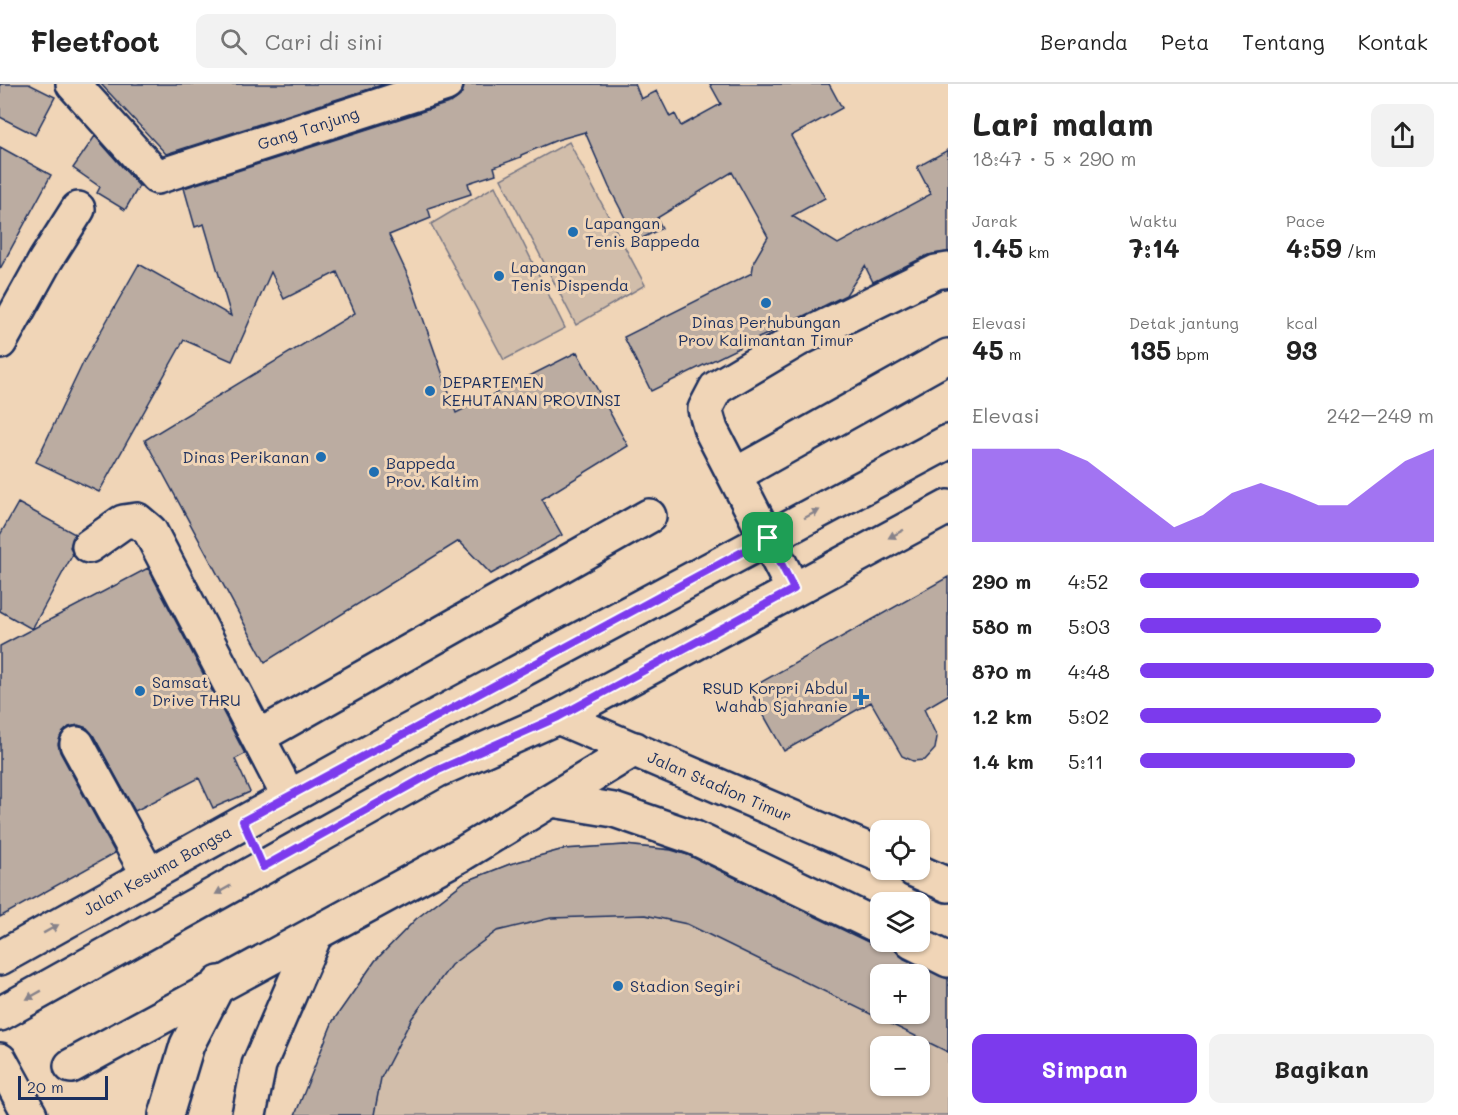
<!DOCTYPE html>
<html lang="id">
<meta charset="utf-8">
<style>
:root{--surface:#fff;--page:#f2f2f2;--text:#222;--muted:#767676;--line:#e0e0e0;--accent:#7c3aed}
body{margin:0;font-family:Mali,sans-serif;background:var(--page);color:var(--text);height:100vh;display:flex;flex-direction:column;font-size:22px;white-space:nowrap}
*{box-sizing:border-box;margin:0}
p{font-size:20px;color:var(--muted)}
.icon{flex:none;width:33px;height:33px;fill:none;stroke:currentColor;stroke-width:2;stroke-linecap:round;stroke-linejoin:round}
.map{position:relative;flex:1;overflow:hidden}
.drawer{display:flex;flex-direction:column;background:var(--surface);width:510px}
.drawer>*{flex:none}
.fabs{position:absolute;left:870px;top:736px;display:grid;gap:12px}
.fabs a{display:grid;place-items:center;width:60px;height:60px;border-radius:12px;background:var(--surface);box-shadow:0 2px 4px #0004;font-size:30px}
.scale{position:absolute;left:18px;bottom:15px;width:90px;box-sizing:border-box;padding-left:6px;border:3px solid #1b2f5e;border-top:0;font-size:16px;line-height:21px;white-space:nowrap;color:#1b2f5e;-webkit-text-stroke:4px #f0d5b7;paint-order:stroke}
.pin{position:absolute;display:grid;place-items:center;width:51px;height:51px;color:#fff;margin:-26px;border-radius:12px;box-shadow:0 3px 9px #0006}
.round{display:grid;place-items:center;flex:none;width:63px;height:63px;border-radius:12px;background:var(--page)}
.head{display:flex;align-items:center;justify-content:space-between;height:102px;padding:0 24px}
h1{font-size:33px;font-weight:800;line-height:45px}
.metrics{display:grid;grid-template-columns:repeat(3,1fr);gap:9px;height:102px;padding:6px 24px}
.metrics div{display:grid;align-content:center}
.metrics b{font-size:26px;font-weight:800}
.metrics small{font-size:16px;font-weight:400}
.metrics p{font-size:16px}
.chart{height:168px;padding:12px 24px}
.chart p{display:flex;justify-content:space-between}
.chart svg{width:100%;height:108px;margin-top:6px;fill:var(--accent);opacity:.7}
.button{display:flex;gap:12px;margin-top:auto;padding:12px 24px}
.button a{flex:1;height:69px;border-radius:12px;background:var(--accent);color:#fff;font-size:24px;font-weight:800;line-height:69px;text-align:center}
.button a+a{background:var(--page);color:var(--text)}
ul{padding:0 24px;list-style:none;font-size:20px}
li{display:grid;grid-template-columns:96px 72px 1fr;align-items:center;height:45px}
li i{height:15px;border-radius:8px;background:var(--accent)}
header{display:flex;align-items:center;gap:36px;box-sizing:border-box;height:84px;padding:0 30px;background:var(--surface);border-bottom:2px solid var(--line)}
header strong{font-size:28px}
nav{display:flex;gap:33px;margin-inline-start:auto;font-size:21px}
.search{width:420px;height:54px;background:var(--page);display:flex;align-items:center;gap:15px;box-sizing:border-box;padding:0 21px;border-radius:12px;color:var(--muted);font-size:22px}
main{display:flex;flex:1;min-height:0}
.map>svg:first-child{display:block}
.green{fill:#d1bdaa;stroke:#767684;stroke-width:1.5;fill-rule:evenodd}
.building{fill:#bbaca1;stroke:#1b2f5e;stroke-width:1.5;fill-rule:evenodd}
.lines{fill:none;stroke-linecap:round;stroke-linejoin:round}
.minor-casing{stroke:#1b2f5e;stroke-width:38}
.minor{stroke:#f0d5b7;stroke-width:33}
.oneway{fill:#86828a}
.route-casing{stroke:#fff;stroke-width:12}
.route{stroke:#7c3aed;stroke-width:8}
.poi-dot{fill:#1f6fb2;stroke:#f0d5b7;stroke-width:2}
.labels{text-anchor:middle;stroke-width:6;stroke-linejoin:round;paint-order:stroke}
.street-label{font-size:16px;fill:#1b2f5e;stroke:#f0d5b7}
.poi-label{font-size:16px;fill:#1b2f5e;stroke:#f0d5b7;text-anchor:start}
</style>
<header>
<strong>Fleetfoot</strong>
<div class="search"><svg class="icon" aria-label="search" viewBox="0 0 24 24"><circle cx="10" cy="10" r="6"/><path d="M15 15l6 6"/></svg>Cari di sini</div>
<nav><a>Beranda</a><a>Peta</a><a>Tentang</a><a>Kontak</a></nav>
</header>
<main>
<div class="map">
<svg width="948" height="1031" viewBox="0 0 948 1031">
<rect width="100%" height="100%" fill="#f0d5b7"/>
<filter id="ink" filterUnits="userSpaceOnUse"><feTurbulence type="fractalNoise" baseFrequency=".0167" numOctaves="2"/><feDisplacementMap in="SourceGraphic" scale="12" xChannelSelector="R" yChannelSelector="G"/><feConvolveMatrix kernelMatrix="1 2 1 2 8 2 1 2 1" color-interpolation-filters="sRGB"/></filter>
<g filter="url(#ink)">
<!-- green -->
<path class="green" d="M569,58L645,201L576,241L501,95Z
M495,102L565,244L504,276L431,140Z
M625,761L675,766L768,801L948,892V1031H296L333,937L375,877L416,835L464,798L510,780L564,765ZM880,891H920V930H880ZM880,963H920V1002H880Z"/>
<!-- building -->
<path class="building" d="M0,0H29L55,13L35,51L0,33Z
M101,0H385L166,70Z
M464,0H635L641,15L657,7L670,33L675,30L681,42L721,20L710,0H829L842,24L791,52L825,114L792,132L838,160L931,110L917,83L948,66V168L928,171L873,198L865,182L846,211L651,307L624,253L752,189L754,177L768,153L732,88L657,134L662,144L637,157L609,103L585,48L557,56L521,71V73L494,83L496,90L468,99L471,110L428,124L431,134L389,151L409,194L456,329L577,268L628,362L542,415L562,451L491,490L459,457L265,578L145,356L355,229L337,188L284,215L271,188L232,277L184,256L99,408L36,378L84,277L139,180L231,232L204,140L195,143L184,104L452,18L460,12Z
M95,52L139,102L125,126L97,109L100,103L73,84Z
M0,63L51,91L0,185Z
M18,419L75,450L70,463L73,470L32,545L0,527V451Z
M148,484L245,670L235,675L250,708L213,724L199,694L135,727L93,651L87,644L78,641L69,643L61,651L58,660L60,668L115,769L0,833V562Z
M948,493V611L924,625L937,653L935,665L925,676L913,677L902,672L871,618L784,667L749,605Z
M625,761L671,766L688,771L872,860H886L895,865L904,875L948,895V968L687,840L645,831L551,834L497,847L451,881L412,934L381,994L374,1031H295L333,937L375,877L416,835L464,798L510,780L564,765ZM880,891H920V930H880Z"/>
<g class="lines">
<defs>
<g id="minor">
<path id="s1" d="M73,0L157,93L446,0"/>
<path d="M0,258L45,177L78,125"/>
<path d="M735,391L948,272"/>
<path d="M89,462L123,438L137,436L150,447L289,713"/>
<path d="M793,505L711,346L705,325L716,304L797,256L936,188L948,186"/>
<path id="s2" d="M558,633L880,771"/>
<path d="M258,653L649,432"/>
<path d="M77,660L148,790"/>
<path d="M552,716L614,726L695,754L880,843"/>
<path d="M914,786L948,801"/>
<path d="M912,858L948,876"/>
<path id="s3" d="M0,874L399,652L948,358"/>
<path d="M0,930L436,687L558,633L948,423"/>
<path d="M0,976L30,1031"/>
<path d="M71,982L462,770L635,665"/>
<path d="M166,1031L187,961L219,899"/>
<path d="M249,1031L259,981L316,849"/>
</g>
</defs>
<!-- minor casing -->
<use href="#minor" class="minor-casing"/>
<!-- minor -->
<use href="#minor" class="minor"/>
</g>
<!-- one-way arrows -->
<defs><path id="oneway-solid" d="M-6-.8H1V-3.2L6.5 0L1 3.2V.8H-6Z" transform="scale(1.5)"/></defs>
<g class="oneway">
<use href="#oneway-solid" transform="translate(812 430) rotate(-28)"/>
<use href="#oneway-solid" transform="translate(896 450) rotate(152)"/>
<use href="#oneway-solid" transform="translate(223 806) rotate(151)"/>
<use href="#oneway-solid" transform="translate(51 845) rotate(-29)"/>
<use href="#oneway-solid" transform="translate(34 911) rotate(151)"/>
</g>
</g>
<g class="lines" filter="url(#ink)">
<defs>
<path id="route" d="M768,454L794,505L558,633L436,687L263,783L243,737Z"/>
</defs>
<!-- route casing -->
<use href="#route" class="route-casing"/>
<!-- route -->
<use href="#route" class="route"/>
</g>
<!-- markers -->
<g class="poi-dot">
<circle cx="573" cy="148" r="6"/>
<circle cx="499" cy="192" r="6"/>
<circle cx="766" cy="219" r="6"/>
<circle cx="430" cy="307" r="6"/>
<circle cx="321" cy="373" r="6"/>
<circle cx="374" cy="388" r="6"/>
<circle cx="140" cy="607" r="6"/>
<path d="M858 604h6v6h6v6h-6v6h-6v-6h-6v-6h6z"/>
<circle cx="618" cy="902" r="6"/>
</g>
<g class="labels">
<!-- street labels -->
<g class="street-label">
<text dy="6" stroke="none"><textPath href="#s1" startOffset="284">Gang Tanjung</textPath></text>
<text dy="6" stroke="none"><textPath href="#s2" startOffset="176">Jalan Stadion Timur</textPath></text>
<text dy="6" stroke="none"><textPath href="#s3" startOffset="180">Jalan Kesuma Bangsa</textPath></text>
</g>
<!-- poi labels -->
<g class="poi-label">
<text x="585" y="145">Lapangan<tspan x="585" dy="18">Tenis Bappeda</tspan></text>
<text x="511" y="189">Lapangan<tspan x="511" dy="18">Tenis Dispenda</tspan></text>
<text x="766" y="244" text-anchor="middle">Dinas Perhubungan<tspan x="766" dy="18">Prov Kalimantan Timur</tspan></text>
<text x="442" y="304">DEPARTEMEN<tspan x="442" dy="18">KEHUTANAN PROVINSI</tspan></text>
<text x="309" y="379" text-anchor="end">Dinas Perikanan</text>
<text x="386" y="385">Bappeda<tspan x="386" dy="18">Prov. Kaltim</tspan></text>
<text x="152" y="604">Samsat<tspan x="152" dy="18">Drive THRU</tspan></text>
<text x="848" y="610" text-anchor="end">RSUD Korpri Abdul<tspan x="848" dy="18">Wahab Sjahranie</tspan></text>
<text x="630" y="908">Stadion Segiri</text>
</g>
</g>
</svg>
<div class="fabs">
<a><svg class="icon" aria-label="locate" viewBox="0 0 24 24"><circle cx="12" cy="12" r="6"/><path d="M12 2v4M12 18v4M2 12h4M18 12h4"/></svg></a>
<a><svg class="icon" aria-label="layers" viewBox="0 0 24 24"><path d="M12 4l9 5-9 5-9-5zM3 14l9 5 9-5"/></svg></a>
<a>+</a>
<a>−</a>
</div>
<div class="scale">20 m</div>
<div class="pin" style="left:768px;top:454px;background:#1e9e55"><svg class="icon" aria-label="arrive" viewBox="0 0 24 24"><path d="M6 21V4h12l-3 4 3 4H6"/></svg></div>
</div>
<section class="drawer">
<div class="head"><div><h1>Lari malam</h1><p>18:47 · 5 × 290 m</p></div><a class="round"><svg class="icon" aria-label="share" viewBox="0 0 24 24"><path d="M12 15V3M7 8l5-5 5 5M5 13v7h14v-7"/></svg></a></div>
<div class="metrics">
<div><p>Jarak</p><b>1.45<small> km</small></b></div>
<div><p>Waktu</p><b>7:14</b></div>
<div><p>Pace</p><b>4:59<small> /km</small></b></div>
</div>
<div class="metrics">
<div><p>Elevasi</p><b>45<small> m</small></b></div>
<div><p>Detak jantung</p><b>135<small> bpm</small></b></div>
<div><p>kcal</p><b>93</b></div>
</div>
<div class="chart"><p><span>Elevasi</span>242–249 m</p>
<svg viewBox="0 0 160 44" preserveAspectRatio="none"><path d="M0 44V6L10 6L20 6L30 6L40 11L50 20L60 29L70 38L80 33L90 24L100 20L110 24L120 29L130 29L140 20L150 11L160 6V44z"/></svg>
</div>
<ul>
<li><b>290 m</b>4:52<i style="width:95%"></i></li>
<li><b>580 m</b>5:03<i style="width:82%"></i></li>
<li><b>870 m</b>4:48<i style="width:100%"></i></li>
<li><b>1.2 km</b>5:02<i style="width:82%"></i></li>
<li><b>1.4 km</b>5:11<i style="width:73%"></i></li>
</ul>
<div class="button"><a>Simpan</a><a>Bagikan</a></div>
</section>
</main>
